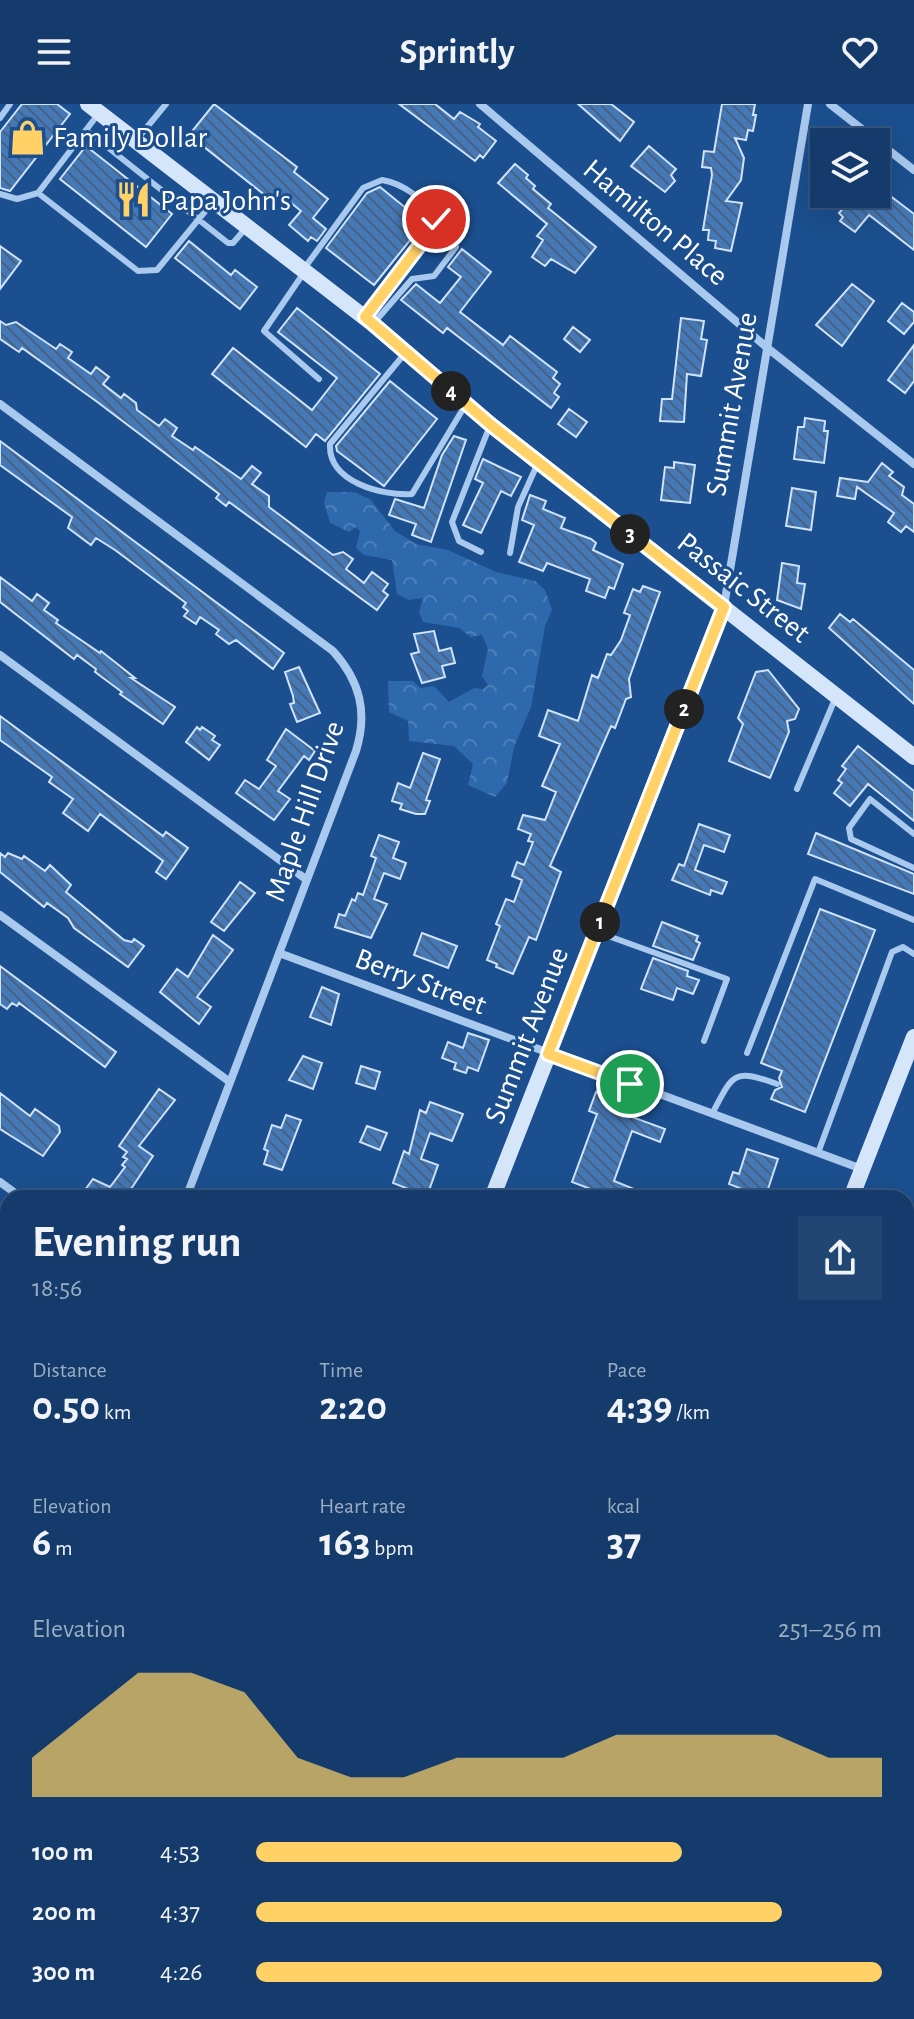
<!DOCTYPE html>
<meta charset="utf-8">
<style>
:root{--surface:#143b6b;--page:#214673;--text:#f1f3f6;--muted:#9dadc1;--line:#33557e;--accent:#ffd166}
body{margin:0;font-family:"Alegreya Sans",sans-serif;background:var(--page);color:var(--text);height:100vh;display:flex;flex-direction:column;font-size:30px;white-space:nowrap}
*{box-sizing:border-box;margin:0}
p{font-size:26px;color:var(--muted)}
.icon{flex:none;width:44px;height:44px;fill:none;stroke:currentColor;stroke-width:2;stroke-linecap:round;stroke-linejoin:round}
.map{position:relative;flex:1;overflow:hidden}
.sheet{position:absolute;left:0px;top:1086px;width:914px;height:830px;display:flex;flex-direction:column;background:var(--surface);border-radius:24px 24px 0 0;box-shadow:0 8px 32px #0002,0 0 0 2px var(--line)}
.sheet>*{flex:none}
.fabs{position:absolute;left:810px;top:24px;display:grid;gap:16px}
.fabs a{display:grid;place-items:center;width:80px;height:80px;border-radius:0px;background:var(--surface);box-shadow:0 8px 32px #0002,0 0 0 2px var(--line);font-size:40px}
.pin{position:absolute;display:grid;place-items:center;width:68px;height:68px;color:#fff;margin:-34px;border:4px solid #fff;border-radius:50%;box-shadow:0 2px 8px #0007}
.km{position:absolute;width:40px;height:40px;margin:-20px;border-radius:50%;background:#222;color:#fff;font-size:22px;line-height:40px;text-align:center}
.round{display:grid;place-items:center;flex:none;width:84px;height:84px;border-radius:0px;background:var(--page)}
.headline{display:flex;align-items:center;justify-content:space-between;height:136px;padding:0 32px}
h1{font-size:44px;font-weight:700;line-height:60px}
.figures{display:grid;grid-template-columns:repeat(3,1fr);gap:12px;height:136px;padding:8px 32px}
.figures div{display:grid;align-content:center}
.figures b{font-size:40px;font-weight:700}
.figures small{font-size:22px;font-weight:400}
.figures p{font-size:22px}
.chart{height:224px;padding:16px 32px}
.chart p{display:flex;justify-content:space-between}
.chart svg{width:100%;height:144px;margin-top:8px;fill:var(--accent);opacity:.7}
ul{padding:0 32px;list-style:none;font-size:26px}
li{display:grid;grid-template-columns:128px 96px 1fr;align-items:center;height:60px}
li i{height:20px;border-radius:10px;background:var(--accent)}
header{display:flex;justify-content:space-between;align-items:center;height:104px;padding:0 32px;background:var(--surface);font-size:36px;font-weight:700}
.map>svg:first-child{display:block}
.forest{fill:url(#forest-crowns)}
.building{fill:url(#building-back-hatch);stroke:#cfe3fa;stroke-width:2}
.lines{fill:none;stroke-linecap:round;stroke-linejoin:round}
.lane{stroke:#a9c9ee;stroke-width:6}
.street{stroke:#a9c9ee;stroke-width:8}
.secondary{stroke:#d6e6fa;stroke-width:16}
.route-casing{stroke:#fff;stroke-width:16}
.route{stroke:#ffd166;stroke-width:10}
.labels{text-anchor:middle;stroke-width:6;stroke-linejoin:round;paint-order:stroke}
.poi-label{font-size:30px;fill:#fff;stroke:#1b4f8f;text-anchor:start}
.street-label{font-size:30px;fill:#fff;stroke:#1b4f8f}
</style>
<header><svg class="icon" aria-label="menu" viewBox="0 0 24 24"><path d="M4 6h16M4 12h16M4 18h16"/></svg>Sprintly<svg class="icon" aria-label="heart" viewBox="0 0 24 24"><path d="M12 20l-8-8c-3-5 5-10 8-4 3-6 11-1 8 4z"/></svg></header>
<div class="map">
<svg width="914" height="1915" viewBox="0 0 914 1915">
<defs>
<pattern id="forest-crowns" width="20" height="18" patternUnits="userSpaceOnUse" patternTransform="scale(2)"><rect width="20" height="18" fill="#2e69ad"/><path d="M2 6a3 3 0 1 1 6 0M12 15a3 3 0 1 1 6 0" fill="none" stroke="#4d80b9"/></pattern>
<pattern id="building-back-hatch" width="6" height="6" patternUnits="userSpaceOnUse" patternTransform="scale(2)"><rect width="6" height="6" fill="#4478b7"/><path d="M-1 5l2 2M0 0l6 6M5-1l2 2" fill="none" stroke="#486282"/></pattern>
</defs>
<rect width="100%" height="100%" fill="#1b4f8f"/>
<!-- forest -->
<path class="forest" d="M327,388H353L370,395L395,427L416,440L448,446L496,468L535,477L545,486L552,506L545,522L531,603L514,643L507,679L495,693L468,681L473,660L454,642L409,637L408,617L389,608L388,577H413L420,584L434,582L449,598L474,584L483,585L488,581L482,572L488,545L482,531L471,533L459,524L423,518L419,508L423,494L409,496L397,490L392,456L364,451L356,444L360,427L356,423L349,428L330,419L324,398Z"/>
<!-- building -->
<path class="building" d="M22,0H57L70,10L10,87L0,84V28Z
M214,0L297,63L294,68L328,95L313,114L326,125L317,137L311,133L308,137L289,121L301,107L278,88L271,96L189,31Z
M399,0H435L454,15L460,8L480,20L478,23L496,37L483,54L480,51L475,57Z
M578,0H611L634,18L620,37Z
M722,0H755L753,11H756L753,27L748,26L746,36L735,34L744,54L741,76L726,97L742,99L731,147L715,144L716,137L708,136L709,126H703L712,71L711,64L702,63L704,47L714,48Z
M86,42L172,110L146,143L60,75Z
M649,42L676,65L671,71L675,77L665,88L631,62Z
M515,60L528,71L526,74L535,82L533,85L551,100L548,104L596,143L575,169L551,155L545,162L532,153L543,136L537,132L547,120L498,79Z
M876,81L914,110V146L869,111L855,128L840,117L843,113L839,109L845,102L842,99L849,90H876Z
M380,83L424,119L374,181L326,144L367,89Z
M189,137L231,171L235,166L257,183L240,205L175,154Z
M0,142L21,157L0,185Z
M462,145L491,168L460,208L503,241L510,232L557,268L553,274L560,280L554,289L559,293L551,304L447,224L443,229L401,196L416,180L440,199L461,173L448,163Z
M852,180L874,197L842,242L816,221Z
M902,199L914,208V218L904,230L888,217Z
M297,204L380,270L325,337L316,330L306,343L212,270L233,244L312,306L337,274L278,228Z
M681,214L704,217L701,235L707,236L701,272L687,270L684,318L660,317L662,295H672Z
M0,217L6,221L16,218L56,245L60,240L72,248L68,254L91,270L96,263L109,273L103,280L121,294L124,290L136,299L137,306L159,322L165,315L177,324L172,332L193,346L195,343L241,375L252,362L261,369L252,380L269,392V403L333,451L343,448L353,455L346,465L364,479L372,468L388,480L383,487L388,491L377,506L229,398L226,402L216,394L219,390L96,297L22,244L19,248L0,235Z
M573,223L590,236L580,248L564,235Z
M914,241V277L905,289L888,276Z
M390,277L437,315L384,382L337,347L336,342Z
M569,305L587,318L576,333L558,320Z
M805,314L825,317L824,327H828L824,359L794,355L798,323H804Z
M454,332L466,336L431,438L412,431L416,420L389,411L395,395L424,404L442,351Z
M0,337L284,549L273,565L236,536L229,540L216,530L219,526L200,513L196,520L184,512L188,507L183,503L186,499L115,446L96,434L91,441L68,424L72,413L0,361Z
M483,355L521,373L511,392L501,387L481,429L463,421L483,379L475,375Z
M674,358L695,361L690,399L661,396L665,363L674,364Z
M882,359L893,368L889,372L904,383L902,391L914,400V428L906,422L901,428L888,418L894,409L857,383L855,395L837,392L840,374L868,378Z
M792,384L816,388L811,426L786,422Z
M530,391L546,397L543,405L565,414L561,424L591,435L596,439L593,446L623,460L614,485L609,483L605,494L586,487L590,475L547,459L543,467L519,458L534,421L522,416Z
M782,459L799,462L797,479L805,480L801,505L777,496Z
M0,473L32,497L37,490L49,499L44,506L58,516L56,519L100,549L101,547L135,574H131L175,603L163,620L120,590L122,588L95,568L96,565L77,551L74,555L0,498Z
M643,482L660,488L629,575L631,593L626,595L615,624L611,622L550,762L561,768L536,836L529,833L513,870L496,863L497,860L487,856L500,822L496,820L506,795L514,798L522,776L512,772L517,758L524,761L533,738L528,737L531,730L518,725L523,711L545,716L556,688L542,682L560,640L539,632L548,606L578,617L592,571L598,574L607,550L611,551L621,536L630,511L624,509L633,485L640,488Z
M840,510L850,518L853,515L914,566V600L829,524Z
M434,527L439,547L451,544L455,559L442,562L445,573L422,579L411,550L419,548L414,530Z
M299,563L320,609L297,618L290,600L294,599L293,592L285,568Z
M768,566L799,605L795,615L787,617L789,628L770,674L729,657L743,620L738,614L756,568Z
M0,612L163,732L166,728L188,744L166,775L156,768L163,757L100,710L88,727L63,709L73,695L49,678L52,673L0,636Z
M197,623L200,626L202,623L215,632L212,636L220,641L209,656L186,638Z
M286,625L315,647L309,656L304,652L278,687L290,695L274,716L236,689L245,676L259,685L276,662L267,656Z
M858,642L914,687V717L868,680L850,702L834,689L842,679L838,676L846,665L842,662Z
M423,649L440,655L426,696L430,697L425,710H416L400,705L402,700L392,697L398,679L410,684Z
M699,720L730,731L724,748L704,741L695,766L727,778L722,790L711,786L710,791L672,776L679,760L684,762Z
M816,729L914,770V790L808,750Z
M379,731L399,738L393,754L406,759L400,775L384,769L374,795L387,800L371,834L335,823L339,810L345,812L352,795L355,797L358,789L363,791L376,754L371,752Z
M0,749L5,753L8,749L22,755L24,752L45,767L50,761L71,781L66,788L124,836L132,838L134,835L144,842L128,863L74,824L68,814L47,799L44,803L0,768Z
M240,778L255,789L224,827L211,818Z
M820,805L875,826L805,1008L771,995L775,986L782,983L779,974L782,967L761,959Z
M662,818L698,832L696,837L700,839L693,856L653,842Z
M422,829L457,842L448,864L414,851Z
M213,831L233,846L197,893L211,903L199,920L160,888L177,865L188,873Z
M653,854L688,867L687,872L699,876L693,890L677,884L673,896L641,885Z
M0,862L116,948L105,963L19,899L17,902L12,899L7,905L0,900Z
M322,883L339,890L331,921L310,913Z
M468,929L489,936L478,967L468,963L466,969L454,965L456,959L442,954L448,938L463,944Z
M303,952L322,959L313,985L289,976Z
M361,962L380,968L375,985L356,979Z
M159,985L175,996L139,1042L153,1052L125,1094H96L85,1086L93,1075L110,1083L125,1063L122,1061L127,1055L123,1053L127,1048L119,1042Z
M596,988L636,1003L632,1013L665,1025L660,1038L632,1027L614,1077L656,1094H614L572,1078L597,1010L589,1007Z
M0,989L30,1012L35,1005L59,1022L60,1028L43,1052L0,1025Z
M430,998L463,1010L452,1037L430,1029L421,1055L438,1061L427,1092L413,1094L403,1090L406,1084L393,1079L404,1047L409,1050L420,1006L426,1009Z
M286,1011L301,1016L282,1066L264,1060L268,1047L264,1045L272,1021L281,1024Z
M367,1022L387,1029L380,1046L360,1038Z
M747,1045L778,1055L765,1094L729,1080L733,1068L739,1070Z"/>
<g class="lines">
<!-- lane -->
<path class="lane" d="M0,14L10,0
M86,26L228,139H233L245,125
M138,34L166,0
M38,89L99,9
M0,90L17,95L38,89L138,167L157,166L212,99
M303,166L363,84L382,76C402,79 428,97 436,115L433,124L366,212
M303,170L264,227L319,275
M373,220L412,175L434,172L456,143
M406,248L330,340C328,378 382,392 412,390L466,300
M481,448L459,437L452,418L489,324
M510,449L518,403L537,361
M797,685L835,595
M914,730L870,695L849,724L851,735L914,764
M600,829L727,875L704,937
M747,949L815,775L914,816
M712,1010C733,970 733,964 777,980
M818,1049L892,848L903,843L914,850
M906,1191L914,1197
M906,1265L914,1271
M906,1383L914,1390
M906,1504L914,1515
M906,1556L914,1543
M906,1683L914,1690
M453,1908L466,1913
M488,1908L506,1915
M585,1908L593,1915"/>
<!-- street -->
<path class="street" d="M480,0L770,246L914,360
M830,0L914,66
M0,300L333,547C360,577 368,608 356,647L186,1094
M724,502L808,0
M0,551L307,776
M0,811L230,978
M279,849L862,1065
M0,1078L22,1094
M0,1335L8,1340
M0,1455L8,1432"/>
<!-- secondary -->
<path class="secondary" d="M88,0L373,220L491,321L914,653
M492,1094L724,503
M851,1094L914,933
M0,1890L8,1896
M23,1908L33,1915
M173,1915L176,1908
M532,1915L534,1908"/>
</g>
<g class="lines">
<defs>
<path id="route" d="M436,115L433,124L365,213L491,321L724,503L548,950L630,980"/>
</defs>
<!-- route casing -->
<use href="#route" class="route-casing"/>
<!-- route -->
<use href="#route" class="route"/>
</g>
<!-- icons -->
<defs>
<symbol id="shop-bare" viewBox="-9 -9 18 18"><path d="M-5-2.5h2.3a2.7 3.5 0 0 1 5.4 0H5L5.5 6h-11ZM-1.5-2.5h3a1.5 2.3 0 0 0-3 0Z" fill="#ffd166" stroke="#1b4f8f" stroke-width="2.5" paint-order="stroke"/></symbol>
<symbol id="restaurant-bare" viewBox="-9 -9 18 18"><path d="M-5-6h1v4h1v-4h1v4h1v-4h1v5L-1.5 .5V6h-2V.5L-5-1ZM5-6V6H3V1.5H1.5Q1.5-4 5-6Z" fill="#ffd166" stroke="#1b4f8f" stroke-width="2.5" paint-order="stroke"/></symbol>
</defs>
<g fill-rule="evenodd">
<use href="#shop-bare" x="2" y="8" width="51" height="51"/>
<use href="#restaurant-bare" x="108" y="70" width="51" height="51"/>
</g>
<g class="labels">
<!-- poi labels -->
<g class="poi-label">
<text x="53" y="43">Family Dollar</text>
<text x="160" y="106">Papa John's</text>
</g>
<!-- street labels -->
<g class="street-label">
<text transform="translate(656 118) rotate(40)" y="10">Hamilton Place</text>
<text transform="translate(731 300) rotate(-80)" y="10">Summit Avenue</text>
<text transform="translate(744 483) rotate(38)" y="10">Passaic Street</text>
<text transform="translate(304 707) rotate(-71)" y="10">Maple Hill Drive</text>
<text transform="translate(421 877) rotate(21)" y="10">Berry Street</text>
<text transform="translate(526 931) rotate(-69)" y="10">Summit Avenue</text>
</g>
</g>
</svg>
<div class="fabs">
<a><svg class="icon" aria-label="layers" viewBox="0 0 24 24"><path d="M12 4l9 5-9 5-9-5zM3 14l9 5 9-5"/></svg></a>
</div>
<div class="pin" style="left:630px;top:980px;background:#1e9e55"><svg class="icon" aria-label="arrive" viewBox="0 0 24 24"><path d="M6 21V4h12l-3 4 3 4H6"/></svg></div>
<div class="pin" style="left:436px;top:115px;background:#d93025"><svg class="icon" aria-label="check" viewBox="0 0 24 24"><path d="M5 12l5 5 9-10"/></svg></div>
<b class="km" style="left:600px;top:818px">1</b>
<b class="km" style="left:684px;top:605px">2</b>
<b class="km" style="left:630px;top:430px">3</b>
<b class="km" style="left:451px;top:287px">4</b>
<section class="sheet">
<div class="headline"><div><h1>Evening run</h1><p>18:56</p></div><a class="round"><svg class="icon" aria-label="share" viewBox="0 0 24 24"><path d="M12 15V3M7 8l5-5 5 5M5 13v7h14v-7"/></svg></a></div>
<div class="figures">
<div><p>Distance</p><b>0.50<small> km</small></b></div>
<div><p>Time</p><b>2:20</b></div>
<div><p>Pace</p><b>4:39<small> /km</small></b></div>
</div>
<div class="figures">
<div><p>Elevation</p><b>6<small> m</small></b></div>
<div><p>Heart rate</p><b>163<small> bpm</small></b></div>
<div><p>kcal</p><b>37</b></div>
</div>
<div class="chart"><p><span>Elevation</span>251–256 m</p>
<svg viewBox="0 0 160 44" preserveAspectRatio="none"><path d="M0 44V32L10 19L20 6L30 6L40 12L50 32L60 38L70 38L80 32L90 32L100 32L110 25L120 25L130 25L140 25L150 32L160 32V44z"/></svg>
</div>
<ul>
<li><b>100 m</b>4:53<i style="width:68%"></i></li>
<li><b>200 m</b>4:37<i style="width:84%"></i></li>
<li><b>300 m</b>4:26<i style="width:100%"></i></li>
</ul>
</section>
</div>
